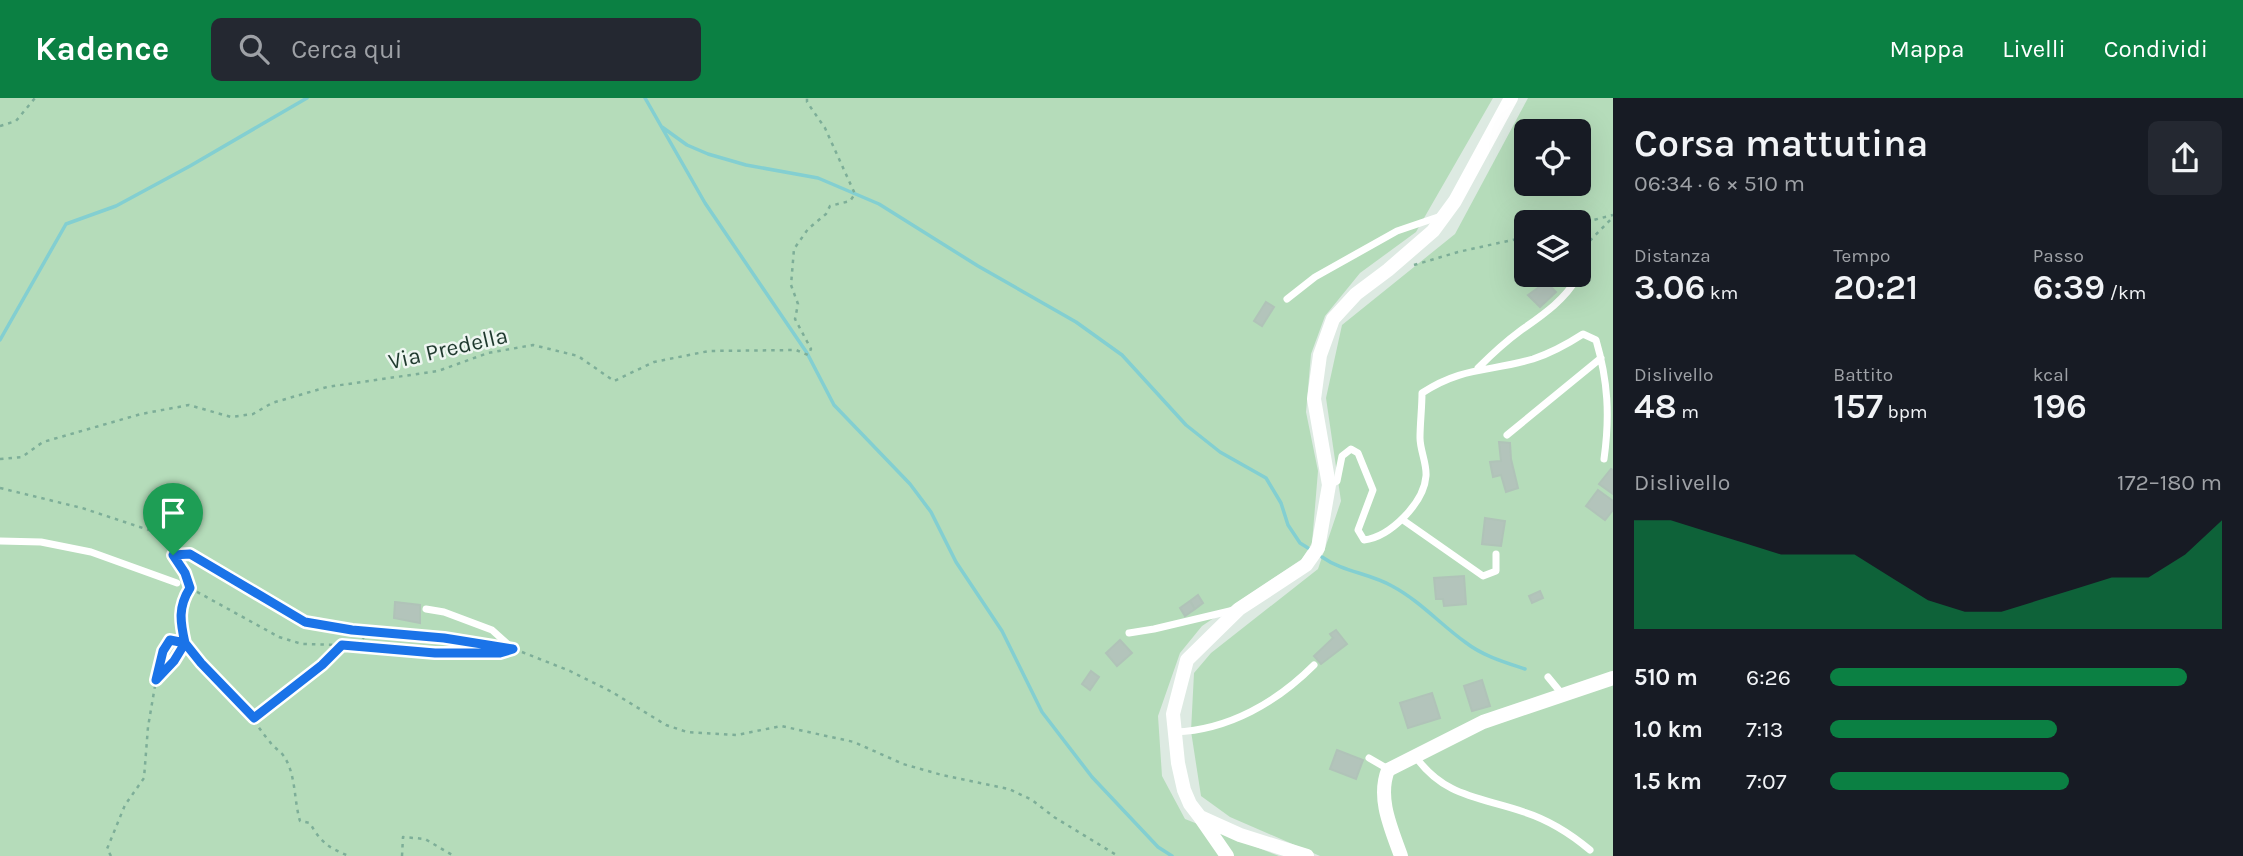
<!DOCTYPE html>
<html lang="it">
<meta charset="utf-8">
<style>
:root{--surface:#171b24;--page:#242831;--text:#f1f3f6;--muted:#9ea1a6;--accent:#0b8043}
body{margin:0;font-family:Karla,sans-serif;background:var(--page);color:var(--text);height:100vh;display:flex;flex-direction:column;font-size:26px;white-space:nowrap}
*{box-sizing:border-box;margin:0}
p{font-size:23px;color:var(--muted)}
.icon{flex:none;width:38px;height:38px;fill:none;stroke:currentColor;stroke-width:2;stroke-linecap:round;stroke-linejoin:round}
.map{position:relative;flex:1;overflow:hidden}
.panel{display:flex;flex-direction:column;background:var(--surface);width:630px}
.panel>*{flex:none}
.buttons{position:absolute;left:1514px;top:21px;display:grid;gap:14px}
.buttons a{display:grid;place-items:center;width:77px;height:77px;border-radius:10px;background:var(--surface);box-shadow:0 7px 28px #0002;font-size:35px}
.pin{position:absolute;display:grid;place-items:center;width:60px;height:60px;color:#fff;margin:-72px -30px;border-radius:50% 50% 50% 0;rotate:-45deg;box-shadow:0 0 7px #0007}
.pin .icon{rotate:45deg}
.round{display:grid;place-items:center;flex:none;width:74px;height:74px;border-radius:10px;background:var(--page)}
.head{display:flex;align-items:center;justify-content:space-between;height:119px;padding:0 21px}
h1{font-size:38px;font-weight:600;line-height:52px}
.metrics{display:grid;grid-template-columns:repeat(3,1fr);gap:10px;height:119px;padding:7px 21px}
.metrics div{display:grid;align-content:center}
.metrics b{font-size:35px;font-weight:600}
.metrics small{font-size:19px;font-weight:400}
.metrics p{font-size:19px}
.chart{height:196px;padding:14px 21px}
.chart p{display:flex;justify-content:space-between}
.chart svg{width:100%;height:126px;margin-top:7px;fill:var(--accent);opacity:.7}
ul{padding:0 21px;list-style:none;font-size:23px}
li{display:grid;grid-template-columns:112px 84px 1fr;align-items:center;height:52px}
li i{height:18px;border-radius:9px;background:var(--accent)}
header{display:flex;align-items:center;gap:42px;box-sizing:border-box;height:98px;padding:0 35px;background:var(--accent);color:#fff}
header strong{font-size:33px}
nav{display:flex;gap:38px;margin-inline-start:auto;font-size:24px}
.search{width:490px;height:63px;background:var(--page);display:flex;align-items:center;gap:18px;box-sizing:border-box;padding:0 24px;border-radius:10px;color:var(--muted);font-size:26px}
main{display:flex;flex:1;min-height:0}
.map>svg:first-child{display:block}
.green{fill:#b5dcba;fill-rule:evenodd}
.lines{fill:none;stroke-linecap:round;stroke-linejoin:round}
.stream{stroke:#83cfd1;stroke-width:3.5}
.building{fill:#b3c4bb;stroke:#b0c3b8;stroke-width:2}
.path{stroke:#7dae98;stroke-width:2.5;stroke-dasharray:3.5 5;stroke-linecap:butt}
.service{stroke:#fff;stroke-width:7}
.minor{stroke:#fff;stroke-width:14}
.route-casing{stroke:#fff;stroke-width:14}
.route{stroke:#1a73e8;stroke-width:9}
.labels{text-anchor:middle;stroke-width:5;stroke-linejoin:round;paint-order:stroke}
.street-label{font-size:23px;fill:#1f392e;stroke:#eef6f1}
</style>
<header>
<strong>Kadence</strong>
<div class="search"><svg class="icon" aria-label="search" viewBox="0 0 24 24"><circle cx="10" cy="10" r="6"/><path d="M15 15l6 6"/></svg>Cerca qui</div>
<nav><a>Mappa</a><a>Livelli</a><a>Condividi</a></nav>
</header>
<main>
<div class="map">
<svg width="1613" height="758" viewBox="0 0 1613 758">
<rect width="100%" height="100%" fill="#ddeae2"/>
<!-- green -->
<path class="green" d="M0,0H1493L1416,134L1360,175L1325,218L1311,256L1306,314L1318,373L1312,445L1302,461L1202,528L1180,555L1158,618L1162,678L1185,721L1279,758H0Z
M1528,0H1613V758H1320L1230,719L1201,698L1191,633L1194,575L1211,555L1318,471L1341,403L1326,300L1342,227L1455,136ZM1526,33H1578V86H1526ZM1526,124H1578V177H1526Z"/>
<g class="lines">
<!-- stream -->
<path class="stream" d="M645,0L705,105L807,255L834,307L910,386L931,414L956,464L1002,533L1042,614L1092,679L1158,749L1172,758
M662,29L687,47L708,56L746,67L818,80L879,106L978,168L1076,224L1122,257L1186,327L1220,354L1266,380L1281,405L1288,427L1300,445L1308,450
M0,242L66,126L116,108L190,68L307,0
M1322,459C1343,474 1369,475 1392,488C1420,503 1440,526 1465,544C1483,558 1504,564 1525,571"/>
</g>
<!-- building -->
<path class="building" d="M1546,184L1556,194L1540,209L1528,197Z
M1266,204L1274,209L1262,228L1254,223Z
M1499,344L1510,345L1511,361L1518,390L1506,394L1501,377L1493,379L1490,364L1501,363Z
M1611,371L1613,372V396L1599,386Z
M1598,392L1613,403V412L1605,422L1586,408Z
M1485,420L1505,423L1501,448L1482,446Z
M1464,478L1466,506L1444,508L1443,501H1436L1434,480Z
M1540,493L1543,500L1532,505L1529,498Z
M1198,497L1203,505L1195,511L1190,503Z
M1190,503L1195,511L1185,518L1180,510Z
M395,504L420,507V525L394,520Z
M1336,532L1347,546L1321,566L1314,558L1333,540L1330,536Z
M1120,542L1132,555L1117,568L1106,555Z
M1091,573L1099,579L1090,592L1082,586Z
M1482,582L1490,608L1472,613L1464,588Z
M1432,595L1440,620L1408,630L1400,605Z
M1337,652L1363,662L1356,681L1330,671Z"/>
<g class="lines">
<!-- path -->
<path class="path" d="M0,28L16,23L35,0
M1578,126L1613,117
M1578,155L1613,119
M1414,167L1458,154L1526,139
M0,361L22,359L43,344L141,316L189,307L231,319L253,316L272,305L327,289L438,273L488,255L533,247L578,258L614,283L654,264L709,253L796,252L808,257L811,251L795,221L798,206L791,187L794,151L808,131L826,116L830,108L850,103L855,96L825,30L807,4V0
M0,390L82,410L155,434L305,524L352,532L445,540L492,546
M187,456L173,457L185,475L190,490L279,539L302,546L342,547L435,555L503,554
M190,490C159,540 207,568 237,601C250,615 258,630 270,644C274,650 282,654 285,660C296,678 294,703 300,723L310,725C321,745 329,750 349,758
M358,548L368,533
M522,554L570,573L612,594L666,627L687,634L737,637L781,628L854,644L903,666L942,677L1009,691L1032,702L1054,719L1118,758
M254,619L322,567L342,547
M111,758L107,751L125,707L144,680L148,629L156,582L174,563L185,545L170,542L163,553L156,582
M402,758L403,739L425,741L454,758"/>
<!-- service -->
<path class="service" d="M1551,181L1557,177
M1287,201L1315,179L1397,133L1441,118
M1478,270C1491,257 1505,244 1520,233C1541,218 1564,203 1577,180L1573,177
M1507,337L1601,260
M1329,387L1337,383L1342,358L1351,351L1358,355L1373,392L1358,432L1364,442C1390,439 1424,405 1426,378C1427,366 1420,352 1420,340C1420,325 1422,310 1422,295C1463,268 1490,274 1533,261C1551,255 1566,247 1583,236L1596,242C1608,283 1610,318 1604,361
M1403,422L1483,478L1496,473V456
M0,443L41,444L91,454L177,485
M426,511L444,514L492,532L513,551
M1129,535L1154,531L1234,512
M1548,579L1562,596
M1175,634C1229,632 1277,604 1314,567
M1415,658C1445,700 1481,699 1524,714C1549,722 1571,736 1590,752
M1369,660L1388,671"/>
<!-- minor -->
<path class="minor" d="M1200,719L1227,758
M1307,758L1240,737L1200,719L1190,706L1184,692L1178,665L1173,616L1187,562L1239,511L1306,467L1318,450L1329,387L1314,301L1320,257L1333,221L1356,196L1388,172L1433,133L1455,103L1511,0
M1401,758C1391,730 1377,700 1388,672L1483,624L1613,580"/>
</g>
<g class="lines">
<defs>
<path id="route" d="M173,457L185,475L190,490C178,509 180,523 185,545L174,563L156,582L163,553L170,542L185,545L201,565L254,620L322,567L342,547L435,555H500L513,551L444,540L352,532L305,524L190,456L173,457"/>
</defs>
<!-- route casing -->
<use href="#route" class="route-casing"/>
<!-- route -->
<use href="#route" class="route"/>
</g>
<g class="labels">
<!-- street labels -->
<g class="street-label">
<text transform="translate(448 250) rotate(-13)" y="8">Via Predella</text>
</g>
</g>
</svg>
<div class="buttons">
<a><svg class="icon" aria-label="locate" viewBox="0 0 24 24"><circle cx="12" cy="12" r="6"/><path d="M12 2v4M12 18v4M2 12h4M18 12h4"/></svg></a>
<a><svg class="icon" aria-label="layers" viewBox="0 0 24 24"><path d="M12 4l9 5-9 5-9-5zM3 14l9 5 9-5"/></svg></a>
</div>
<div class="pin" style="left:173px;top:457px;background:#1e9e55"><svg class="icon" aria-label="arrive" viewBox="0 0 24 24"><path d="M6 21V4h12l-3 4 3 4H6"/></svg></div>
</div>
<section class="panel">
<div class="head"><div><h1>Corsa mattutina</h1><p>06:34 · 6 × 510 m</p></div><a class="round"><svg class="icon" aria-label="share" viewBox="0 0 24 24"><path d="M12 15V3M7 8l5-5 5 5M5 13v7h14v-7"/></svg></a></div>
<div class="metrics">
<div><p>Distanza</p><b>3.06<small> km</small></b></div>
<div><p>Tempo</p><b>20:21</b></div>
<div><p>Passo</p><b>6:39<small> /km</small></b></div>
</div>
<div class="metrics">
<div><p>Dislivello</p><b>48<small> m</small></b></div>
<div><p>Battito</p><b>157<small> bpm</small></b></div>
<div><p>kcal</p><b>196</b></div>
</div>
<div class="chart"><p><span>Dislivello</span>172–180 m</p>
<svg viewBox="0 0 160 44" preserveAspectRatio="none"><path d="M0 44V6L10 6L20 10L30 14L40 18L50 18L60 18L70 26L80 34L90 38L100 38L110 34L120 30L130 26L140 26L150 18L160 6V44z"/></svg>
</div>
<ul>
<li><b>510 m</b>6:26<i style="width:91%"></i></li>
<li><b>1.0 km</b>7:13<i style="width:58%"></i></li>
<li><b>1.5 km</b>7:07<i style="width:61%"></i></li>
</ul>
</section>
</main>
